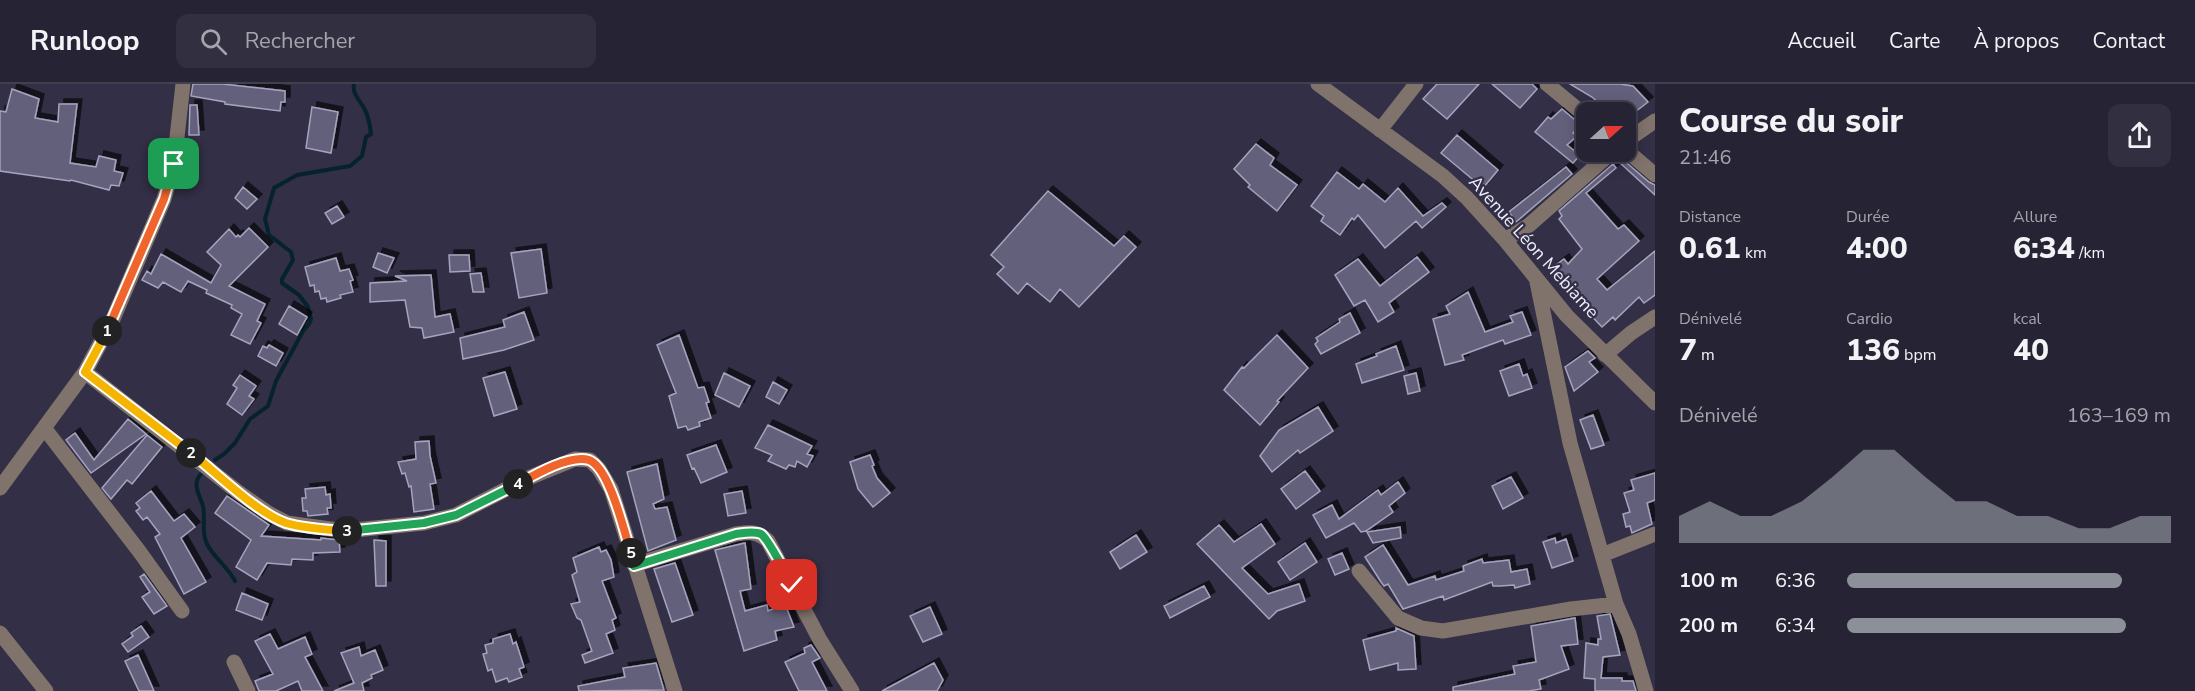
<!DOCTYPE html>
<html lang="fr">
<meta charset="utf-8">
<style>
:root{--surface:#262334;--page:#322f40;--text:#f1f3f6;--muted:#a4a4ac;--line:#42404f;--accent:#8c9099}
body{margin:0;font-family:"Nunito Sans",sans-serif;background:var(--page);color:var(--text);height:100vh;display:flex;flex-direction:column;font-size:22px;white-space:nowrap}
*{box-sizing:border-box;margin:0}
p{font-size:20px;color:var(--muted)}
.icon{flex:none;width:33px;height:33px;fill:none;stroke:currentColor;stroke-width:2;stroke-linecap:round;stroke-linejoin:round}
.map{position:relative;flex:1;overflow:hidden}
.panel{display:flex;flex-direction:column;background:var(--surface);width:540px}
.panel>*{flex:none}
.needle{width:39px;rotate:69deg}
.tools{position:absolute;left:1576px;top:18px;display:grid;gap:12px}
.tools a{display:grid;place-items:center;width:60px;height:60px;border-radius:12px;background:var(--surface);box-shadow:0 3px 15px #0003,0 0 0 2px var(--line);font-size:30px}
.pin{position:absolute;display:grid;place-items:center;width:51px;height:51px;color:#fff;margin:-26px;border-radius:12px;box-shadow:0 3px 9px #0006}
.km{position:absolute;width:30px;height:30px;margin:-15px;border-radius:50%;background:#222;color:#fff;font-size:16px;line-height:30px;text-align:center}
.round{display:grid;place-items:center;flex:none;width:63px;height:63px;border-radius:12px;background:var(--page)}
.headline{display:flex;align-items:center;justify-content:space-between;height:102px;padding:0 24px}
h1{font-size:33px;font-weight:800;line-height:45px}
.figures{display:grid;grid-template-columns:repeat(3,1fr);gap:9px;height:102px;padding:6px 24px}
.figures div{display:grid;align-content:center}
.figures b{font-size:30px;font-weight:800}
.figures small{font-size:16px;font-weight:400}
.figures p{font-size:16px}
.chart{height:168px;padding:12px 24px}
.chart p{display:flex;justify-content:space-between}
.chart svg{width:100%;height:108px;margin-top:6px;fill:var(--accent);opacity:.7}
ul{padding:0 24px;list-style:none;font-size:20px}
li{display:grid;grid-template-columns:96px 72px 1fr;align-items:center;height:45px}
li i{height:15px;border-radius:8px;background:var(--accent)}
header{display:flex;align-items:center;gap:36px;box-sizing:border-box;height:84px;padding:0 30px;background:var(--surface);border-bottom:2px solid var(--line)}
header strong{font-size:28px}
nav{display:flex;gap:33px;margin-inline-start:auto;font-size:21px}
.search{width:420px;height:54px;background:var(--page);display:flex;align-items:center;gap:15px;box-sizing:border-box;padding:0 21px;border-radius:12px;color:var(--muted);font-size:22px}
main{display:flex;flex:1;min-height:0}
.map>svg:first-child{display:block}
.lines{fill:none;stroke-linecap:round;stroke-linejoin:round}
.stream{stroke:#06232c;stroke-width:4}
.building{fill:#64617b;stroke:#a6a3bf;stroke-width:1.5;filter:url(#shadow)}
.minor{stroke:#7f736b;stroke-width:15}
.split-1-casing{stroke:#fff;stroke-width:12}
.split-2-casing{stroke:#fff;stroke-width:12}
.split-3-casing{stroke:#fff;stroke-width:12}
.split-4-casing{stroke:#fff;stroke-width:12}
.split-5-casing{stroke:#fff;stroke-width:12}
.split-6-casing{stroke:#fff;stroke-width:12}
.split-1{stroke:#f0652b;stroke-width:8}
.split-2{stroke:#f5b400;stroke-width:8}
.split-3{stroke:#f5b400;stroke-width:8}
.split-4{stroke:#22a559;stroke-width:8}
.split-5{stroke:#f0652b;stroke-width:8}
.split-6{stroke:#22a559;stroke-width:8}
.labels{text-anchor:middle;stroke-width:4.5;stroke-linejoin:round;paint-order:stroke}
.street-label{font-size:18px;fill:#efeefd;stroke:#322f46}
</style>
<header>
<strong>Runloop</strong>
<div class="search"><svg class="icon" aria-label="search" viewBox="0 0 24 24"><circle cx="10" cy="10" r="6"/><path d="M15 15l6 6"/></svg>Rechercher</div>
<nav><a>Accueil</a><a>Carte</a><a>À propos</a><a>Contact</a></nav>
</header>
<main>
<div class="map">
<svg width="1655" height="607" viewBox="0 0 1655 607">
<defs>
<filter id="shadow"><feDropShadow dx="5" dy="-5" stdDeviation="0" flood-color="#0009"/></filter>
</defs>
<rect width="100%" height="100%" fill="#322f46"/>
<g class="lines">
<!-- stream -->
<path class="stream" d="M215,376L224,370L235,359L250,335L268,322L276,297L303,247L309,240L311,235L308,223L299,211L282,199V195L293,176L291,168L269,151L265,135L274,104L297,91L350,82L362,72L366,53L371,50C370,41 369,34 365,26C361,17 352,11 354,0
M202,389C192,398 198,409 202,419C207,432 200,446 207,460C214,474 228,483 235,497"/>
</g>
<!-- building -->
<path class="building" d="M193,0H223L285,7V18H281L280,27L225,20V18L191,12Z
M1437,0H1479L1447,35L1423,15Z
M1492,0H1532L1537,5L1520,24Z
M1570,0H1620L1633,2L1648,18L1626,35V28H1609L1592,13Z
M12,5L39,15L35,34L58,38L59,20H77L70,79L96,83L99,72L116,76L114,87L123,89L119,102L111,101L109,106L71,96L70,97L0,87V27L6,28Z
M190,21H197L199,51H189Z
M312,23L338,28L331,69L306,64Z
M1562,25L1581,41L1573,49L1577,52L1567,61L1580,71L1573,79L1535,48L1548,33L1551,35Z
M1457,51L1498,86L1483,104L1441,69Z
M1256,60L1274,74L1270,81L1297,101L1277,127L1248,103L1250,101L1234,85Z
M1621,74L1649,98L1655,101V111L1618,77Z
M1613,80L1616,84L1586,109L1618,145L1624,141L1639,157L1597,195L1607,206L1655,167V211L1644,219L1639,213L1615,236L1613,233L1602,243L1575,215L1552,184L1564,175L1568,180L1582,165L1559,135L1562,132L1559,127Z
M1566,83L1572,90L1516,138L1509,128Z
M1337,88L1359,105L1363,100L1385,118L1398,104L1423,132L1442,119L1446,123L1422,144L1416,137L1385,164L1358,131L1354,136L1352,134L1340,151L1321,137L1324,132L1311,122Z
M243,103L257,115L247,125L235,114Z
M1048,107L1114,162L1124,152L1136,163L1079,223L1060,205L1050,218L1027,199L1018,210L997,190L1004,183L991,171Z
M337,122L344,133L332,140L325,129Z
M249,144L268,163L229,202L265,220L257,237L261,239L250,260L231,251L242,230L231,224L232,221L206,209L207,206L188,197L181,208L163,198L158,204L142,196L147,187L151,190L161,170L211,199L221,181L207,168L229,145L236,153L238,151L240,153Z
M541,165L547,209L519,214L511,169Z
M378,169L394,174L387,189L373,183Z
M449,171H469L470,187L450,188Z
M1417,173L1429,188L1389,219L1394,228L1378,238L1365,216L1354,222L1335,191L1358,175L1380,202Z
M336,174L340,187L349,185L353,196L350,197L353,208L340,211L341,214L327,218L326,214L321,215L319,207L315,208L314,201L310,202L305,183Z
M481,189L484,208H473L470,190Z
M431,191L435,233L450,230L454,248L424,254L422,244L410,243L405,216L370,218V199L407,197L395,192Z
M1468,208L1485,248L1513,238L1510,232L1522,228L1531,251L1505,260L1503,256L1462,271L1464,276L1445,281L1433,235L1450,230L1446,222Z
M289,222L307,233L297,251L279,240Z
M524,228L534,256L504,266L463,275L460,254L505,243L503,236Z
M1350,229L1360,249L1321,270L1315,260L1318,257L1316,254L1340,238L1339,235Z
M679,251L698,304L704,303L709,318L706,319L711,334L699,338L700,342L688,346L686,342L678,344L669,312L676,309L657,261Z
M1277,251L1308,284L1277,317L1279,318L1260,341L1224,306L1242,283L1244,284Z
M269,261L283,269L276,282L258,272L263,262L267,264Z
M1396,262L1404,286L1362,299L1356,280L1377,272L1376,270Z
M1588,267L1595,274L1589,278L1598,288L1574,307L1565,283Z
M1519,280L1523,292L1527,290L1532,304L1509,312L1500,287Z
M505,288L517,325L494,332L483,294Z
M724,289L750,302L739,323L715,311Z
M1416,289L1420,307L1408,310L1404,292Z
M240,291L256,302L249,312L254,315L242,331L227,320L237,304L233,301Z
M773,298L787,306L779,320L766,313Z
M1318,323L1333,347L1300,369L1298,366L1272,388L1260,372L1279,346Z
M1593,331L1604,361L1591,365L1580,336Z
M128,335L146,350L91,389L66,356L75,349L94,376Z
M768,341L812,362L807,370L813,372L807,383L797,377L795,383L789,381L786,385L768,377L772,371L755,364Z
M147,351L162,363L132,400L127,396L111,415L102,404Z
M429,357L430,372L436,399L430,400L434,425L414,428L411,402L409,403L405,389L402,390L398,378L416,375L415,358Z
M716,361L727,388L701,399L694,384L692,385L687,371Z
M870,371L874,381L872,382L877,394L890,409L873,423L858,405L850,378Z
M657,380L664,415L653,420L655,425L667,423L676,456L648,467L627,388Z
M1305,387L1320,407L1296,425L1281,405Z
M1655,389V416L1647,419L1652,440L1632,449L1630,442L1626,443L1623,430L1630,428L1624,409L1634,406L1631,396Z
M1511,393L1523,414L1503,425L1492,402Z
M1398,398L1405,409L1389,422L1393,428L1366,447L1361,448L1354,439L1326,454L1313,431L1332,421L1339,435L1378,406L1381,411Z
M325,403L326,411L330,410L331,424H327L328,430L308,432L307,427H303L302,414H306L305,405Z
M151,407L174,437L184,430L195,443L181,454L206,498L184,510L155,453L160,450L147,433L143,436L136,427L140,424L136,419Z
M742,407L746,429L728,432L724,410Z
M227,412L269,441L261,452L321,456V454L339,456L340,468L313,469V476L292,475L291,481L267,479L257,496L236,483L251,456L215,429Z
M1261,440L1275,460L1242,484L1268,510L1299,500L1305,517L1277,527L1269,535L1197,460L1219,441L1234,458Z
M1400,443L1401,454L1373,459L1367,448Z
M1136,451L1147,468L1120,485L1110,468Z
M1555,454L1556,459L1566,455L1573,477L1552,484L1543,458Z
M374,456L386,457V502H376Z
M745,459L751,505L740,507L745,527L767,521L768,527L785,520L794,543L775,547L777,556L744,567L715,466Z
M1305,459L1317,478L1290,496L1278,478Z
M1383,461L1408,501L1435,492L1436,496L1464,487L1463,482L1482,475L1483,479L1509,476L1511,488L1527,485L1530,500L1515,504L1514,501L1500,502H1493L1492,498L1444,516L1443,512L1403,525L1388,500L1384,502L1381,498L1365,473Z
M599,463L601,468L606,466L611,476L614,493L602,497L616,534L612,536L615,546L606,550L613,569L585,579L582,571L592,567L581,536L577,534L571,520L580,518L572,491L577,488L573,474Z
M1342,469L1349,485L1335,491L1328,475Z
M675,479L693,531L672,538L654,485Z
M144,490L167,522L154,530L142,513L150,508L140,493Z
M1204,502L1210,513L1170,534L1164,522Z
M242,509L268,520L262,536L236,526Z
M930,523L942,550L923,558L910,532Z
M1610,530L1620,571L1603,573L1601,594H1622V597H1633L1636,607H1595V595L1584,594L1586,559L1598,561V555H1601L1597,532Z
M1575,534L1578,560L1561,562L1569,585L1539,596L1541,605L1529,607H1453V603L1515,590L1513,582L1536,578L1531,542Z
M141,542L149,553L128,568L122,560L133,552L131,549Z
M1396,544L1414,552L1416,585L1398,586V579L1370,586L1363,556L1396,547Z
M270,550L278,565L305,553L312,570L305,573L323,607H302L298,597L276,607H259L255,597L273,590L255,557Z
M510,550L513,560L516,558L524,583L519,585L522,593L509,598L507,594L496,598L492,585L488,587L483,570L487,569L485,561L493,559V555Z
M811,561L820,574L812,578L827,607H799L785,578L805,569L804,564Z
M359,563L361,572L375,566L383,586L371,591L372,594L362,599L364,607H334L354,599L341,569Z
M138,571L154,607H139L125,577Z
M656,579L664,606L579,607L578,602L625,593L623,584Z
M934,579L943,596L937,607H882Z"/>
<g class="lines">
<!-- minor -->
<path class="minor" d="M1318,0L1443,92L1467,114L1505,156L1567,232L1655,319
M1547,0L1587,33
M1380,46L1416,0
M1626,57L1655,37
M1626,66L1655,91
M1505,156L1528,142L1612,68
M1537,198L1570,359L1616,520L1629,550L1646,607
M1605,271L1631,249L1655,233
M85,288L238,408L268,429L287,439L345,447L424,439L456,431L526,395L575,375L590,376L599,385L611,405L675,607
M45,345L139,467L182,527
M0,404L85,288L113,235L164,115L174,80L183,0
M1602,471L1655,450
M634,481L736,450C749,448 758,447 768,457L820,556L852,607
M1359,487L1398,534L1421,544L1443,547L1571,525L1616,520
M0,549L46,607
M234,578L248,607"/>
</g>
<g class="lines">
<defs>
<path id="split-1" d="M107,247L164,115L174,80"/>
<path id="split-2" d="M107,247L85,288L191,369"/>
<path id="split-3" d="M191,369C217,389 257,429 286,439C302,444 330,446 347,447"/>
<path id="split-4" d="M347,447L424,439L456,431L518,400"/>
<path id="split-5" d="M518,400C534,391 570,370 589,376C610,384 624,448 631,469"/>
<path id="split-6" d="M631,469L634,482L736,450C744,449 754,447 761,450C768,454 787,492 792,501"/>
</defs>
<!-- split-1 casing -->
<use href="#split-1" class="split-1-casing"/>
<!-- split-2 casing -->
<use href="#split-2" class="split-2-casing"/>
<!-- split-3 casing -->
<use href="#split-3" class="split-3-casing"/>
<!-- split-4 casing -->
<use href="#split-4" class="split-4-casing"/>
<!-- split-5 casing -->
<use href="#split-5" class="split-5-casing"/>
<!-- split-6 casing -->
<use href="#split-6" class="split-6-casing"/>
<!-- split-1 -->
<use href="#split-1" class="split-1"/>
<!-- split-2 -->
<use href="#split-2" class="split-2"/>
<!-- split-3 -->
<use href="#split-3" class="split-3"/>
<!-- split-4 -->
<use href="#split-4" class="split-4"/>
<!-- split-5 -->
<use href="#split-5" class="split-5"/>
<!-- split-6 -->
<use href="#split-6" class="split-6"/>
</g>
<g class="labels">
<!-- street labels -->
<g class="street-label">
<text transform="translate(1534 163) rotate(48)" y="6">Avenue Léon Mebiame</text>
</g>
</g>
</svg>
<div class="tools">
<a><svg class="needle" viewBox="-14 -14 28 28"><path d="M0-13l5 13h-10z" fill="#e53935"/><path d="M0 13l5-13h-10z" fill="#a4a4ac"/></svg></a>
</div>
<div class="pin" style="left:174px;top:80px;background:#1e9e55"><svg class="icon" aria-label="arrive" viewBox="0 0 24 24"><path d="M6 21V4h12l-3 4 3 4H6"/></svg></div>
<div class="pin" style="left:792px;top:501px;background:#d93025"><svg class="icon" aria-label="check" viewBox="0 0 24 24"><path d="M5 12l5 5 9-10"/></svg></div>
<b class="km" style="left:107px;top:247px">1</b>
<b class="km" style="left:191px;top:369px">2</b>
<b class="km" style="left:347px;top:447px">3</b>
<b class="km" style="left:518px;top:400px">4</b>
<b class="km" style="left:631px;top:469px">5</b>
</div>
<section class="panel">
<div class="headline"><div><h1>Course du soir</h1><p>21:46</p></div><a class="round"><svg class="icon" aria-label="share" viewBox="0 0 24 24"><path d="M12 15V3M7 8l5-5 5 5M5 13v7h14v-7"/></svg></a></div>
<div class="figures">
<div><p>Distance</p><b>0.61<small> km</small></b></div>
<div><p>Durée</p><b>4:00</b></div>
<div><p>Allure</p><b>6:34<small> /km</small></b></div>
</div>
<div class="figures">
<div><p>Dénivelé</p><b>7<small> m</small></b></div>
<div><p>Cardio</p><b>136<small> bpm</small></b></div>
<div><p>kcal</p><b>40</b></div>
</div>
<div class="chart"><p><span>Dénivelé</span>163–169 m</p>
<svg viewBox="0 0 160 44" preserveAspectRatio="none"><path d="M0 44V33L10 27L20 33L30 33L40 27L50 17L60 6L70 6L80 17L90 27L100 27L110 33L120 33L130 38L140 38L150 33L160 33V44z"/></svg>
</div>
<ul>
<li><b>100 m</b>6:36<i style="width:85%"></i></li>
<li><b>200 m</b>6:34<i style="width:86%"></i></li>
</ul>
</section>
</main>
